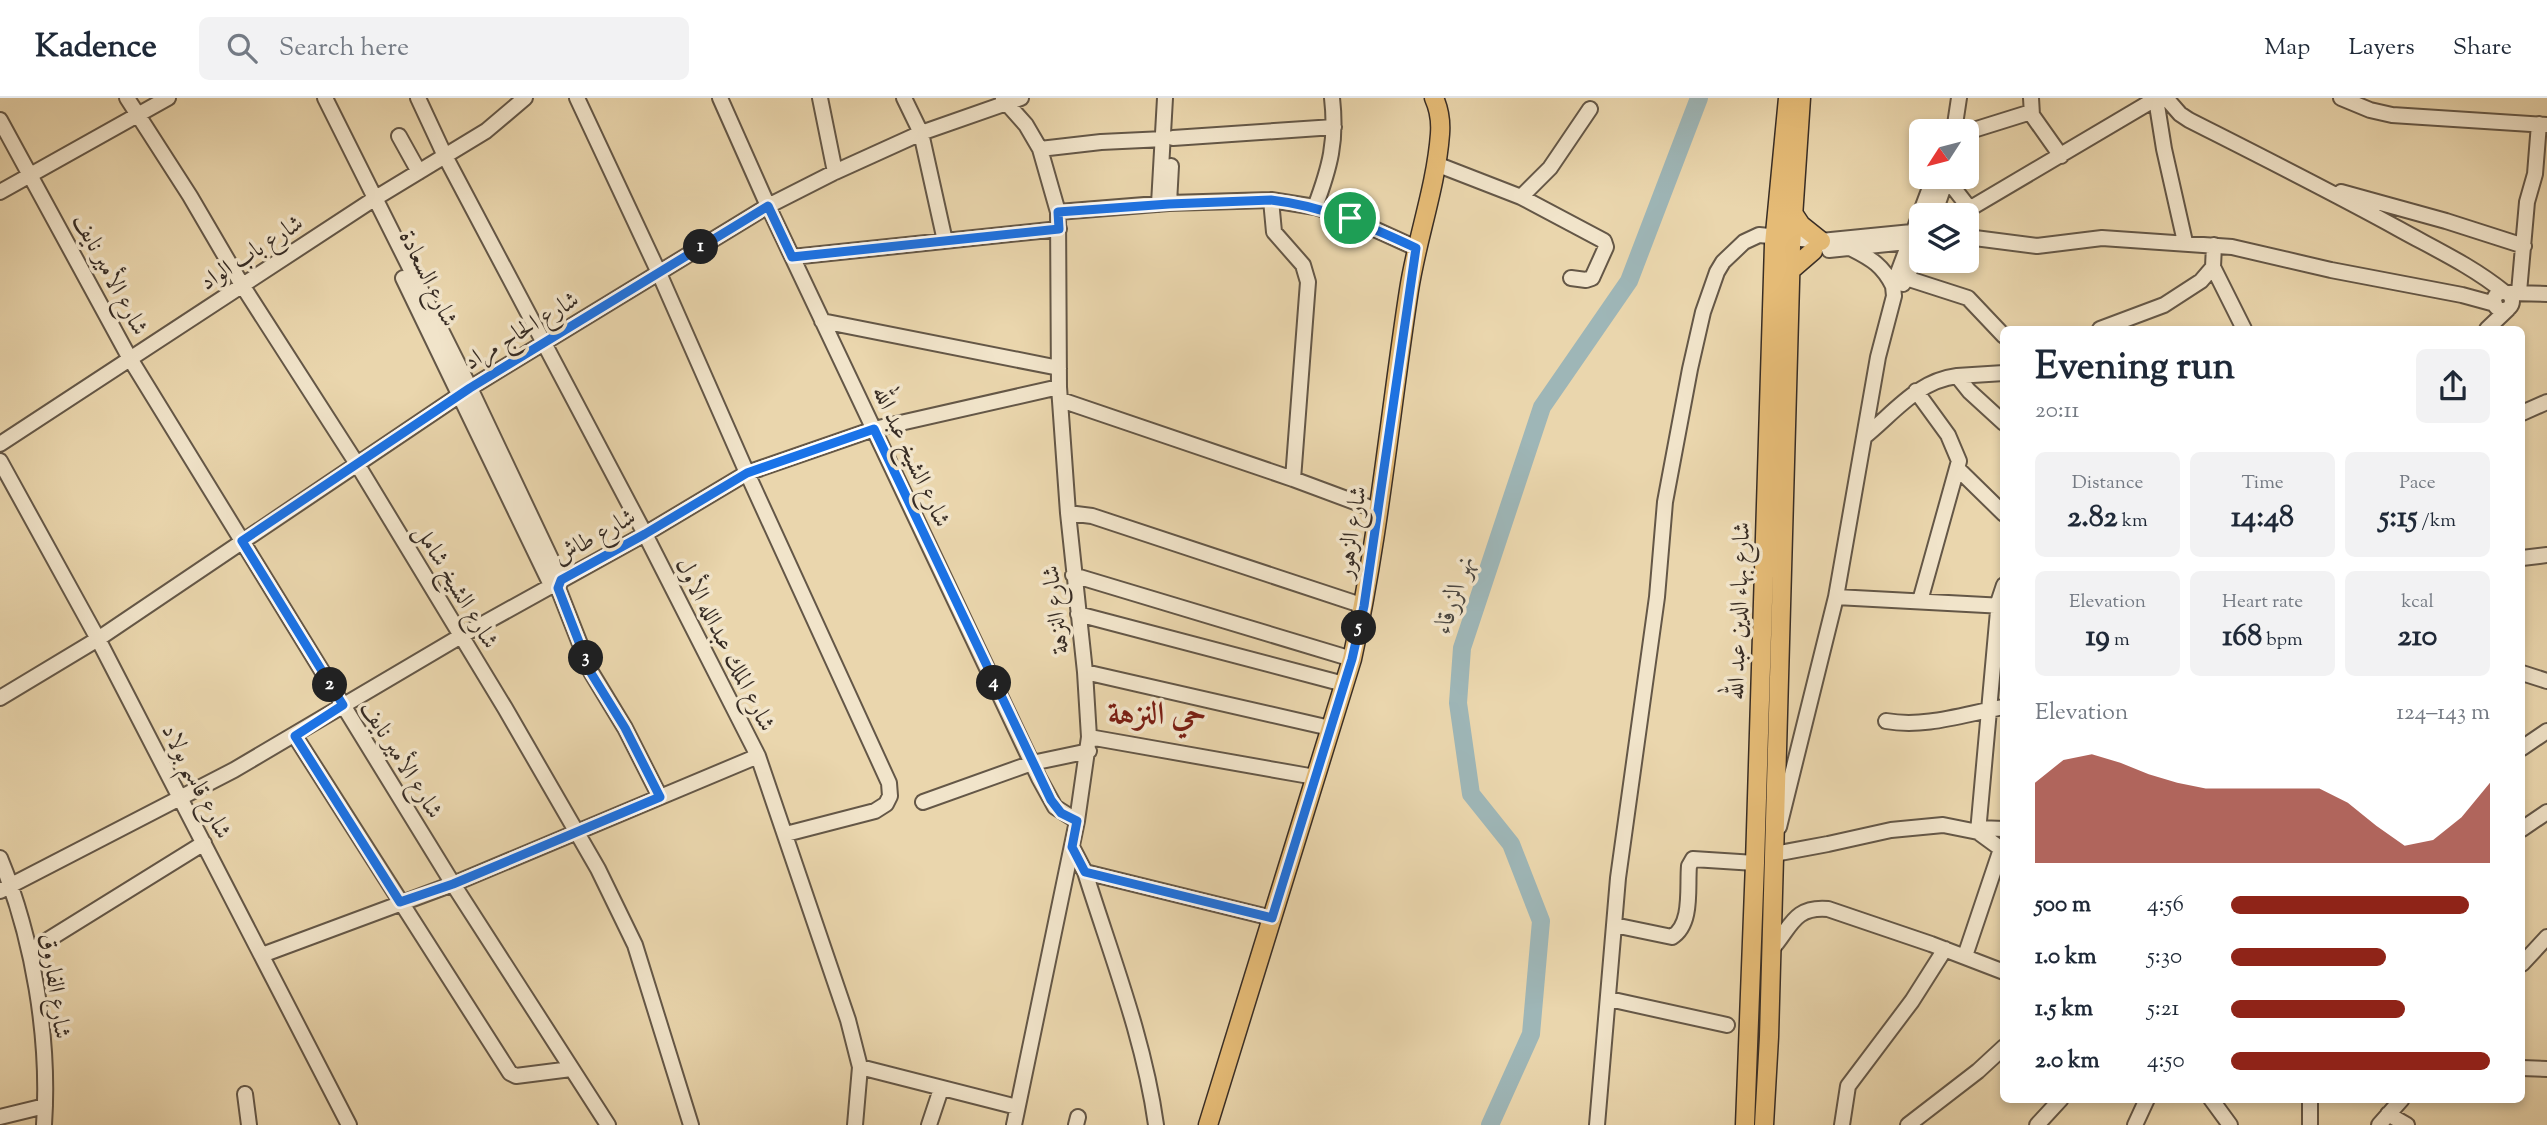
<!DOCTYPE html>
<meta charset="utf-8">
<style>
:root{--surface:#fff;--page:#f2f2f3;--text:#1f2937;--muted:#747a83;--line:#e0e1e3;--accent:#8f2418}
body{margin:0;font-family:"Sorts Mill Goudy",Amiri,serif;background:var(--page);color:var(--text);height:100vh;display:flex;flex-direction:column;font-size:26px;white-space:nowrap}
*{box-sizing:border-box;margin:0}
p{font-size:23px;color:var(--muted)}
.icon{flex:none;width:38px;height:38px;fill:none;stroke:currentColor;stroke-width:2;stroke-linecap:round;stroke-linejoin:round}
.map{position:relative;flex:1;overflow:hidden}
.panel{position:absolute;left:2000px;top:228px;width:525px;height:777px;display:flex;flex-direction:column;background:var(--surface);border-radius:10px;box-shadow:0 4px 10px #0003}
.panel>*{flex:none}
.needle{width:46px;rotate:234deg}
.buttons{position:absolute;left:1909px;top:21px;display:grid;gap:14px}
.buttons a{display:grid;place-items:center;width:70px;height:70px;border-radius:10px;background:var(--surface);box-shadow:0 4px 10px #0003;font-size:35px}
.pin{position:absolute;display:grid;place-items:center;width:60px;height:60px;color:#fff;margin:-30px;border:4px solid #fff;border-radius:50%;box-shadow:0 2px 7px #0007}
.km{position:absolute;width:35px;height:35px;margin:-18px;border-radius:50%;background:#222;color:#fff;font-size:19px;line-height:35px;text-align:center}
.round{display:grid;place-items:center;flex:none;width:74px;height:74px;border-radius:10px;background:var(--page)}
.summary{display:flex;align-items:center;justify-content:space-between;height:119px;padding:0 35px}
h1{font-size:38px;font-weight:700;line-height:52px}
.figures{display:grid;grid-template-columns:repeat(3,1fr);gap:10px;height:119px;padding:7px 35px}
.figures div{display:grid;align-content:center;border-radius:10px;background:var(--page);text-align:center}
.figures b{font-size:30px;font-weight:700}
.figures small{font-size:19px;font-weight:400}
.figures p{font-size:19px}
.chart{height:196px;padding:14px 35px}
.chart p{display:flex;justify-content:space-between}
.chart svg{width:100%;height:126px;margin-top:7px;fill:var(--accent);opacity:.7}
ul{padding:0 35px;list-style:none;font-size:23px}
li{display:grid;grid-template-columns:112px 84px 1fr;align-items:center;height:52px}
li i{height:18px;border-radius:9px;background:var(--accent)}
header{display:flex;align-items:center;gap:42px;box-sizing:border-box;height:98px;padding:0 35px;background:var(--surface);border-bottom:2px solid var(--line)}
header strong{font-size:33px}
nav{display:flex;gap:38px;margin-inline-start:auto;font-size:24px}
.search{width:490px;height:63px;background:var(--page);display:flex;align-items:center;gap:18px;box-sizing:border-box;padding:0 24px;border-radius:10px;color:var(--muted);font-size:26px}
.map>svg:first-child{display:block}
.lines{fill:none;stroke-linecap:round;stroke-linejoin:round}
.river{stroke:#9eb6b7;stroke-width:18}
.minor-casing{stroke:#645747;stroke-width:18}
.major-casing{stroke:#382d25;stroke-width:21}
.minor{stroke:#f1e4ca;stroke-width:14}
.major{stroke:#e5bb76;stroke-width:18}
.route-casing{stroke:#fff;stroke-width:14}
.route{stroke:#1a73e8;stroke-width:9}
.labels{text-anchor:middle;stroke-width:7;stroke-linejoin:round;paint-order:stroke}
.street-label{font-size:24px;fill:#382d25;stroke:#f1e4ca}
.water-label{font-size:26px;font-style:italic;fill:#4c4842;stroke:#f1e4ca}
.district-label{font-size:32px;font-weight:bold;fill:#7a1f14;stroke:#f1e4ca}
</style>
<header>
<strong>Kadence</strong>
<div class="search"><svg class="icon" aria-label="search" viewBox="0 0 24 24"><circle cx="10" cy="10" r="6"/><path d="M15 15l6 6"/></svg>Search here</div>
<nav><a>Map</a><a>Layers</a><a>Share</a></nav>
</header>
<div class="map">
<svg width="2547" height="1027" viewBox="0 0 2547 1027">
<rect width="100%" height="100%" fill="#ead6ad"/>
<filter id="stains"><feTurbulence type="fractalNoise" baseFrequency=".00286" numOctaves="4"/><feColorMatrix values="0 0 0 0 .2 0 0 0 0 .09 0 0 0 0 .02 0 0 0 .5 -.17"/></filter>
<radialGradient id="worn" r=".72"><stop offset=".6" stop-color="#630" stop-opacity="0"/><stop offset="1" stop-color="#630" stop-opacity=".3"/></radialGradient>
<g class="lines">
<!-- river -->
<path class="river" d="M1490,1027L1531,936L1541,823L1511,746L1471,696L1458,605L1462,550L1542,309L1629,183L1699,0"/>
<defs>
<path id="minor" d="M127,0L190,98L242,187L357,366L505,610L598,771L635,847L691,1027
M325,0L470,290L561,482L558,490L591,574L625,630L660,699
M418,0L445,58L645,436L758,658L848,922L860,969L855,1027
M577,0L659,175L747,375L889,685L890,698L886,706L875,713L786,736
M720,0L768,108L1039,680L1055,709L1077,723
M820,0L835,74
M904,0L921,35L945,143
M2031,0L2032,17L2061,58
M2166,0L2180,16L2189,22C2260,58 2330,93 2399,131C2435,151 2472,168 2504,194
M2341,0L2370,12L2392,17L2547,27
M1003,1L1026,27L1040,51L1058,114L1059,289L1068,415L1085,574L1089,639L1077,723L1014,1027
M2156,1L2164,51L2185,144
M0,22L129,259L453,786L608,1027
M1954,33L1959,0
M1967,34L2031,14
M399,38L419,74
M1173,40L1334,29
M1040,51L1101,44L1164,41
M1436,66L1521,99L1604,143L1606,149L1592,180L1586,182L1571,180
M1946,80L1970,111
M0,94L168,0
M2341,94L2446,123L2524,148
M1521,99L1550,70L1590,11
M1271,102L1274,134L1303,167L1308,184L1293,381
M1169,105L1171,68
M1159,106L1165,0
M1315,109C1330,69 1337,43 1332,0
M1058,114L1169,105L1271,102L1315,109L1350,120L1416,150
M1934,117L1947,79
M1959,117L2157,0
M1967,139L2037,148L2102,140L2232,149L2331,172L2462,197L2495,206
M1852,151C1872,161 1883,168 1893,188
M1829,152L1917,143
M792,159L1059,131
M2213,169L2244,231
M403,180L551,487L557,490
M1906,180L1968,200L2004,238
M1903,186L1922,149
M2494 203a9 9 0 1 1 18 0a9 9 0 1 1-18 0Z
M2519,194L2527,104L2535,76L2539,26
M2510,195L2547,196
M822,223L1059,270
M2100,231L2164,207L2201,183L2213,169L2214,147
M2487,231L2508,211
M1957,278L2004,275
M1916,293L1948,337L1959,363L1920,503
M1061,302L1293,381L1379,413
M2522,315L2547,304
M1864,339C1894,315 1917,283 1957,278L1969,293L2004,325
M0,346L374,101L486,33L525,0
M0,363L98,541L349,1027
M1958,371L2004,416
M1068,415L1092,418L1364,508
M2522,460L2547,457
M1073,477L1352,561
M1836,499L2004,508
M1078,516L1344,586
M1085,574L1330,630
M2522,575L2547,583
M0,600L98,541L470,290L768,108L835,74L921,35L1021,0
M1886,623C1926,630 1964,616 2004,609
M295,638L510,975L516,978L571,971
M1089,639L1315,679
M2522,650L2547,633
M923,704L1032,665L1089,653
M1779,729L1836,499L1878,259L1894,198L1893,188L1934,79
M1978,730L2004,731
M2522,731L2547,714
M1978,734L1999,502L2004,487
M1072,749L1085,774C1111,857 1144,940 1156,1027
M1774,756L1828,746L1891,732L1943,727L1978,734L2004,753
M0,760C33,840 50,940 44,1027
M1085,774L1272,820
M0,793L234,672L461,538L645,436L747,375L874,331L1059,289
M1614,827L1672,839C1693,826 1687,790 1689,768L1693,761L1755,765
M1771,852C1791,830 1793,808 1828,811L1931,846L2004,874
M30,853L204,745
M262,857L453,786L758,658
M1965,858L2001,751
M2522,866L2547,839
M1609,901L1727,927
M860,969L1017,1009
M2522,970L2547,971
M245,996L249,1027
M2211,1001L2230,1027
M2310,1001V1026
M2388,1016L2407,1027
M0,1019L45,1008
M929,1027L941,991
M1076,1027L1078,1019
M1597,1027L1618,780L1657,499L1665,404L1690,271L1703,214L1717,174L1723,164L1744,144L1759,137L1821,143L1922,133
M1842,1027L1848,988L1912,903L1945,851
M1908,1027L1978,973L2004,949
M2037,1027L2061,1001
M2135,1027L2147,1001
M2379,1027L2402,1001"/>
<path id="major" d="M1793,115L1801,127L1821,143
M1791,172L1813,153
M1208,1027L1352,561C1379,439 1390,315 1409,192C1417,140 1436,89 1440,36C1441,23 1439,11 1434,0
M1745,1027L1755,765L1774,146L1788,0
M1764,1027L1769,939L1791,149L1801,0"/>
</defs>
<!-- minor casing -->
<use href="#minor" class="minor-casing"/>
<!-- major casing -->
<use href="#major" class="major-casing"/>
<!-- minor -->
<use href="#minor" class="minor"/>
<!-- major -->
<use href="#major" class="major"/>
</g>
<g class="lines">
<defs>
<path id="route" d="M1271,102C1324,108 1369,128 1416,150L1364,508L1352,561L1272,820L1085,774L1072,749L1077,723L1061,715L1051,702L874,331L747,375L645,436L561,482L558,490L591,575L625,630L660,699L453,786L400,804L295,638L343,607L242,443L470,290L768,108L792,159L1059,131L1058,114L1169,106Z"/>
</defs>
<!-- route casing -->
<use href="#route" class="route-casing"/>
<!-- route -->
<use href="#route" class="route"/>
</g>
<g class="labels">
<!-- street labels -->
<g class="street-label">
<text transform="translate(251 154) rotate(-33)" y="8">شارع باب الواد</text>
<text transform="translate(111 176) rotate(62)" y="8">شارع الأمير نايف</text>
<text transform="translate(429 180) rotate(64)" y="8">شارع السعادة</text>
<text transform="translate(521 232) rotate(-31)" y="8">شارع الحاج مراد</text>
<text transform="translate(912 358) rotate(65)" y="8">شارع الشيخ عبد الله</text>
<text transform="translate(1351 434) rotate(-81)" y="8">شارع الزهور</text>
<text transform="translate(594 438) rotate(-29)" y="8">شارع طاش</text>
<text transform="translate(457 488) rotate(59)" y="8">شارع الشيخ شامل</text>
<text transform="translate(1055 512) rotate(-97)" y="8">شارع النزهة</text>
<text transform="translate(1738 513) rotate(-88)" y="8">شارع بهاء الدين عبد الله</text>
<text transform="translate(726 546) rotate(63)" y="8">شارع الملك عبدالله الأول</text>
<text transform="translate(402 661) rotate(58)" y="8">شارع الأمير نايف</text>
<text transform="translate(197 683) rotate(63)" y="8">شارع قاسم بولاد</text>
<text transform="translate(56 888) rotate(82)" y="8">شارع الفاروق</text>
</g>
<!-- water labels -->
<g class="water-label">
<text transform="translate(1453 496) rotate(-72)" y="9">نهر الزرقاء</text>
</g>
<!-- district labels -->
<g class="district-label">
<text x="1157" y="626">حي النزهة</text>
</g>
</g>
<rect width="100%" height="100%" filter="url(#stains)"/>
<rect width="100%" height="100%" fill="url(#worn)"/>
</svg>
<div class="buttons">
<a><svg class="needle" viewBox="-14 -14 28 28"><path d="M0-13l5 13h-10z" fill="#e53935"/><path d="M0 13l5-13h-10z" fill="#747a83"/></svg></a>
<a><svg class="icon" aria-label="layers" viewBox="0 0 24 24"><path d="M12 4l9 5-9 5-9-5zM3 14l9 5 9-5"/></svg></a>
</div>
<div class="pin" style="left:1350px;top:120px;background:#1e9e55"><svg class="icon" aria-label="arrive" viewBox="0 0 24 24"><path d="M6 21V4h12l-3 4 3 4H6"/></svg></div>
<b class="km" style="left:701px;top:149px">1</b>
<b class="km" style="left:330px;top:587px">2</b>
<b class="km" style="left:586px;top:560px">3</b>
<b class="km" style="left:994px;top:585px">4</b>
<b class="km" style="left:1359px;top:530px">5</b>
<section class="panel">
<div class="summary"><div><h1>Evening run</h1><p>20:11</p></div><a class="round"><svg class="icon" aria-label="share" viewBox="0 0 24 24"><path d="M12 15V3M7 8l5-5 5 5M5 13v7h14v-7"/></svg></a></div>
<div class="figures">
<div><p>Distance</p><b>2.82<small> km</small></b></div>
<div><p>Time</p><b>14:48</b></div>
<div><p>Pace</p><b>5:15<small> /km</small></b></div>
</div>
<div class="figures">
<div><p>Elevation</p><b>19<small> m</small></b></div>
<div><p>Heart rate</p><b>168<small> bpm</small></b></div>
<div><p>kcal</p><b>210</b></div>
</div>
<div class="chart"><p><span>Elevation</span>124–143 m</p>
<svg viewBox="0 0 160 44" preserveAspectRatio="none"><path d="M0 44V16L10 8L20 6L30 9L40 13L50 16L60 18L70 18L80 18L90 18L100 18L110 23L120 31L130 38L140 36L150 28L160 16V44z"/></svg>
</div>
<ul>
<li><b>500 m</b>4:56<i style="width:92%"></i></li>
<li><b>1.0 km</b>5:30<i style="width:60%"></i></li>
<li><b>1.5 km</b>5:21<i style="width:67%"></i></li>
<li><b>2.0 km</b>4:50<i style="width:100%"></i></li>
</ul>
</section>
</div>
